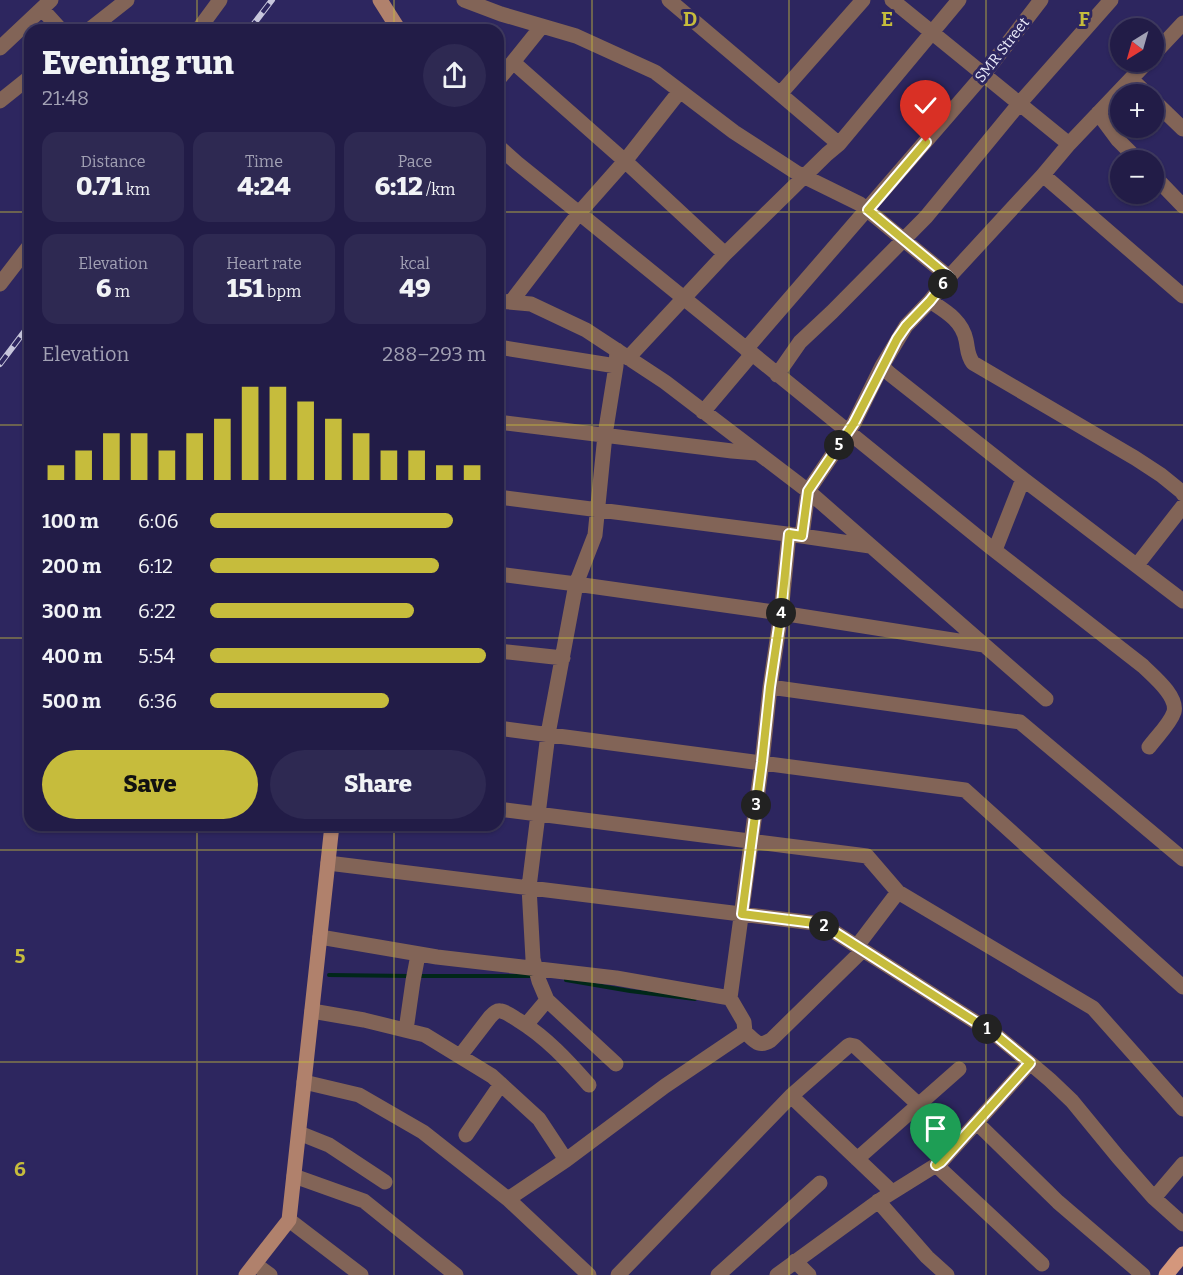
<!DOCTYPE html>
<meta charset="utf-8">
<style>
:root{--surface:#221c47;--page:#2e2952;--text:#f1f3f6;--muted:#a2a1b4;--line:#3f3a60;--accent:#c6bc3c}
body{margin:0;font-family:Bitter,serif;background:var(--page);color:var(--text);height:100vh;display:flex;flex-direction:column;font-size:22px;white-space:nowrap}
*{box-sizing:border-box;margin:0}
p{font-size:20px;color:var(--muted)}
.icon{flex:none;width:33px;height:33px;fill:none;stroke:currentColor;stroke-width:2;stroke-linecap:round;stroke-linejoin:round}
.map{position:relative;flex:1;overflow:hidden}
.panel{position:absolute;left:24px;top:24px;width:480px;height:807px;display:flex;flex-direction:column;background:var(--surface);border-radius:18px;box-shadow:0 2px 4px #0004,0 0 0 2px var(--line)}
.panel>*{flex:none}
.needle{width:39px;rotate:217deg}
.controls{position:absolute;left:1110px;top:18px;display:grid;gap:12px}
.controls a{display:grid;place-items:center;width:54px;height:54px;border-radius:50%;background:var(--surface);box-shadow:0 2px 4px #0004,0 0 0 2px var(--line);font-size:30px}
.pin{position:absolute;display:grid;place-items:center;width:51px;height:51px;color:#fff;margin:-62px -26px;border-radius:50% 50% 50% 0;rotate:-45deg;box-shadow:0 0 6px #0007}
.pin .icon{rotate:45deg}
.km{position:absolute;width:30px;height:30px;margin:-15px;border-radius:50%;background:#222;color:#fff;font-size:16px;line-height:30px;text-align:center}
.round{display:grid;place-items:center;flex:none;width:63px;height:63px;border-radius:32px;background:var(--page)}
.summary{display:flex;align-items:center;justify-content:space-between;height:102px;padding:0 18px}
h1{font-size:33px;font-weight:800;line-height:45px}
.metrics{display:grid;grid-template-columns:repeat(3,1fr);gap:9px;height:102px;padding:6px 18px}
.metrics div{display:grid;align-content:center;border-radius:15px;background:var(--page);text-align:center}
.metrics b{font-size:26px;font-weight:800}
.metrics small{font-size:16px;font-weight:400}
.metrics p{font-size:16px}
.chart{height:168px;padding:12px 18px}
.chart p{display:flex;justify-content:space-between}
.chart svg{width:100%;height:108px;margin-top:6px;stroke:var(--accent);stroke-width:6}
.cta{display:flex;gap:12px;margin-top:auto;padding:12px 18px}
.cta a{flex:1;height:69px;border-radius:36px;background:var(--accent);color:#111;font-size:24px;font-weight:800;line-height:69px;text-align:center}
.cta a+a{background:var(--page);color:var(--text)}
ul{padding:0 18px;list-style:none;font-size:20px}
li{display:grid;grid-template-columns:96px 72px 1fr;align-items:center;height:45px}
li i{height:15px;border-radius:8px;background:var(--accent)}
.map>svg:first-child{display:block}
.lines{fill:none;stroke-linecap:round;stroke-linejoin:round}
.stream{stroke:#002719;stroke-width:4}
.minor{stroke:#826457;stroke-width:15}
.secondary{stroke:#b0816c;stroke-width:15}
.primary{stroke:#d4977c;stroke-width:15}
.rail-casing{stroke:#c7c6dc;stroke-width:6}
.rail{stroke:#2d265f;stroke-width:4;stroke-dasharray:11;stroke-linecap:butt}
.route-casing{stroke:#fff;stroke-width:12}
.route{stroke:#c6bc3c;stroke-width:8}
.grid{fill:none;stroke:#c6bc3c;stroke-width:1.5;stroke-opacity:0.55}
.labels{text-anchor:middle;stroke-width:6;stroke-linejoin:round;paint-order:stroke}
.street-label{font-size:15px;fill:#eaebf9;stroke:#2d265f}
.grid-label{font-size:20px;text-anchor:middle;font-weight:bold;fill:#c6bc3c;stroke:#2d265f;stroke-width:6;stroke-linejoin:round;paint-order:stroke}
</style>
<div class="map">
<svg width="1183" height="1275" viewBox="0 0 1183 1275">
<rect width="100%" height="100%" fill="#2d265f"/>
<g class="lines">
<!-- stream -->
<path class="stream" d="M329,975L410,976
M417,976H530
M566,980L630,991L695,999"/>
<!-- minor -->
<path class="minor" d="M464,0L501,14L576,36L655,72L734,132L797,173L860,204L949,277
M669,0L839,144
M892,0L1069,144
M42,9L61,30
M542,26L513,62L625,161L725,254
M89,30L127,0
M198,30L220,0
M0,48L51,0
M1154,54L1183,23
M1131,79L1147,94
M498,80L513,62
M780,94L863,0
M0,101L30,77
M1154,101L1183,129
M1098,113L1118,140L1138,160
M498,146L517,163L579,213L625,161L680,91
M1043,175L1183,296
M1154,176L1183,206
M0,284L30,245
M498,301L531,304L586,330L665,382L808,491L1046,699
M930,301C945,311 962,320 966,340C968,349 967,355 973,363L1135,458L1161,475L1182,492L1183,494
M511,302L579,213L989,546L1143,666C1153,676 1178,696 1174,712C1170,724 1157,736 1149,747
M498,347L616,366
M746,349L984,74L1041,0
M628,358L725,254L827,154L839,144L959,0
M882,366L906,326L930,301L949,277L1043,175L1069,144L1147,62
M777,375L800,342L832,312L926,217L1019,104L1111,0
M703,412L752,354
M498,422L732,451L756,453
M498,497L802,536
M870,546L802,536L808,491L854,423L882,366L890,374L1023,479
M995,550L1023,479L1183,601
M1137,565L1183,506
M498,574L576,584L595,535L605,435L616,366L617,350
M498,651L563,658
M770,687L781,613L789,534
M498,728L965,790L1183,987
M498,809L867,856L898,892L1093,1008L1183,1109
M328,863L822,924L996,1035L1030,1063L941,1162L880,1200L777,1275
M320,937L437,957L616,978L730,998
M857,946L898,892
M312,1011L364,1020L425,1035L492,1076L539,1119L566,1160L665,1086L745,1032L744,1022L730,998L762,762L770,687L1020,722L1183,859
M526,1025L547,1000
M406,1030L413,981L418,955
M745,1032C755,1041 758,1048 771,1040L863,950
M460,1056L490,1017C493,1014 496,1010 501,1011C507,1012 513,1017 518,1020C546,1037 568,1061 589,1085
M1030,1063L1050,1080L1072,1101L1118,1157L1154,1198L1183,1224
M616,1064L547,1000L539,981L533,959L529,887L548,734L576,584L781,613L984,645
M304,1082L359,1095L423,1132L508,1199L589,1275
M791,1096L892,1192
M977,1123L1058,1202L1143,1275
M299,1133L329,1145L385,1182
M466,1135L501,1084
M857,1159L959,1069
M936,1165L1042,1264
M294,1176L364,1201L456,1275
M1154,1198L1183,1164
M508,1199L566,1160
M878,1201L927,1257L947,1275
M289,1220L361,1275
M795,1261L809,1275
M255,1264L270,1275
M618,1275L791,1096L848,1046L850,1045L855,1046L919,1105
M718,1275L820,1183"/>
<!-- secondary -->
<path class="secondary" d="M380,0L399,30
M246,1275L289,1220L332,825"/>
<!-- primary -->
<path class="primary" d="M1166,1275L1183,1254"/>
<defs>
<path id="rail" d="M249,30L272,0
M0,364L30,324"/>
</defs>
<!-- rail casing -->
<use href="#rail" class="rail-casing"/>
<!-- rail -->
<use href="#rail" class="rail"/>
</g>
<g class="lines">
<defs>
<path id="route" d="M926,142L868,210L949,277L930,301L906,326L897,339L854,423L808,491L802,536L789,534L781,613L770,687L762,762L742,914L822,924L996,1035L1030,1063L941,1162L936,1165"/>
</defs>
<!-- route casing -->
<use href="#route" class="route-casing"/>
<!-- route -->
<use href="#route" class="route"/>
</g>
<!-- grid -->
<path class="grid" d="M197,0V30M394,0V30M592,0V1275M789,0V1275M986,0V1275M0,212H30M498,212H1183M0,425H30M498,425H1183M0,638H30M498,638H1183M197,825V1275M394,825V1275M0,850H1183M0,1062H1183"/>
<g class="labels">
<!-- street labels -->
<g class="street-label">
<text transform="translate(1002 50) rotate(-52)" y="5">SMR Street</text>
</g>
</g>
<g class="grid-label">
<text x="690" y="26">D</text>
<text x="887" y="26">E</text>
<text x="1084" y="26">F</text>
<text x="20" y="963">5</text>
<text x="20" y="1176">6</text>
</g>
</svg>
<div class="controls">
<a><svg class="needle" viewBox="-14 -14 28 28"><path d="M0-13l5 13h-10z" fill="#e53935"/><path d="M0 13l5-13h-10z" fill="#a2a1b4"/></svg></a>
<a>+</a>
<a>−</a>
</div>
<div class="pin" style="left:936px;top:1165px;background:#1e9e55"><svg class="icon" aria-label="arrive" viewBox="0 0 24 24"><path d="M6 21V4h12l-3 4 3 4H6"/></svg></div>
<div class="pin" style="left:926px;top:142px;background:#d93025"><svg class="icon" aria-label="check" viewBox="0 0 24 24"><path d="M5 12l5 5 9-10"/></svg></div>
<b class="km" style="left:987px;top:1029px">1</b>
<b class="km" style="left:824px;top:926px">2</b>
<b class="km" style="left:756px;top:805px">3</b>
<b class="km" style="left:781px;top:613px">4</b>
<b class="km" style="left:839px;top:445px">5</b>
<b class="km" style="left:943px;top:284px">6</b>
<section class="panel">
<div class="summary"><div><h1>Evening run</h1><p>21:48</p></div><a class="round"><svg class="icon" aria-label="share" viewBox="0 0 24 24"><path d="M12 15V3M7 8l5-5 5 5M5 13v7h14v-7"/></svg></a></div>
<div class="metrics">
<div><p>Distance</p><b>0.71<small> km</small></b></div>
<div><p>Time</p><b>4:24</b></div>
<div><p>Pace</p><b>6:12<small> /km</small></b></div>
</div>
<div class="metrics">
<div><p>Elevation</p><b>6<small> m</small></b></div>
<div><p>Heart rate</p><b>151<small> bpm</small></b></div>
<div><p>kcal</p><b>49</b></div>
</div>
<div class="chart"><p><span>Elevation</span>288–293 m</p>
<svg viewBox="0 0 160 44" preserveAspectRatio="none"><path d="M5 44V38M15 44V32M25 44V25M35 44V25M45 44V32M55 44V25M65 44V19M75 44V6M85 44V6M95 44V12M105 44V19M115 44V25M125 44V32M135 44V32M145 44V38M155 44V38"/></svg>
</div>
<ul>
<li><b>100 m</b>6:06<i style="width:88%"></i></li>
<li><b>200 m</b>6:12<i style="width:83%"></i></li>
<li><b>300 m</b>6:22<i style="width:74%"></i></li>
<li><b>400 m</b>5:54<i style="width:100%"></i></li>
<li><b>500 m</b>6:36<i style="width:65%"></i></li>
</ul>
<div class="cta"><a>Save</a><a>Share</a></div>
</section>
</div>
